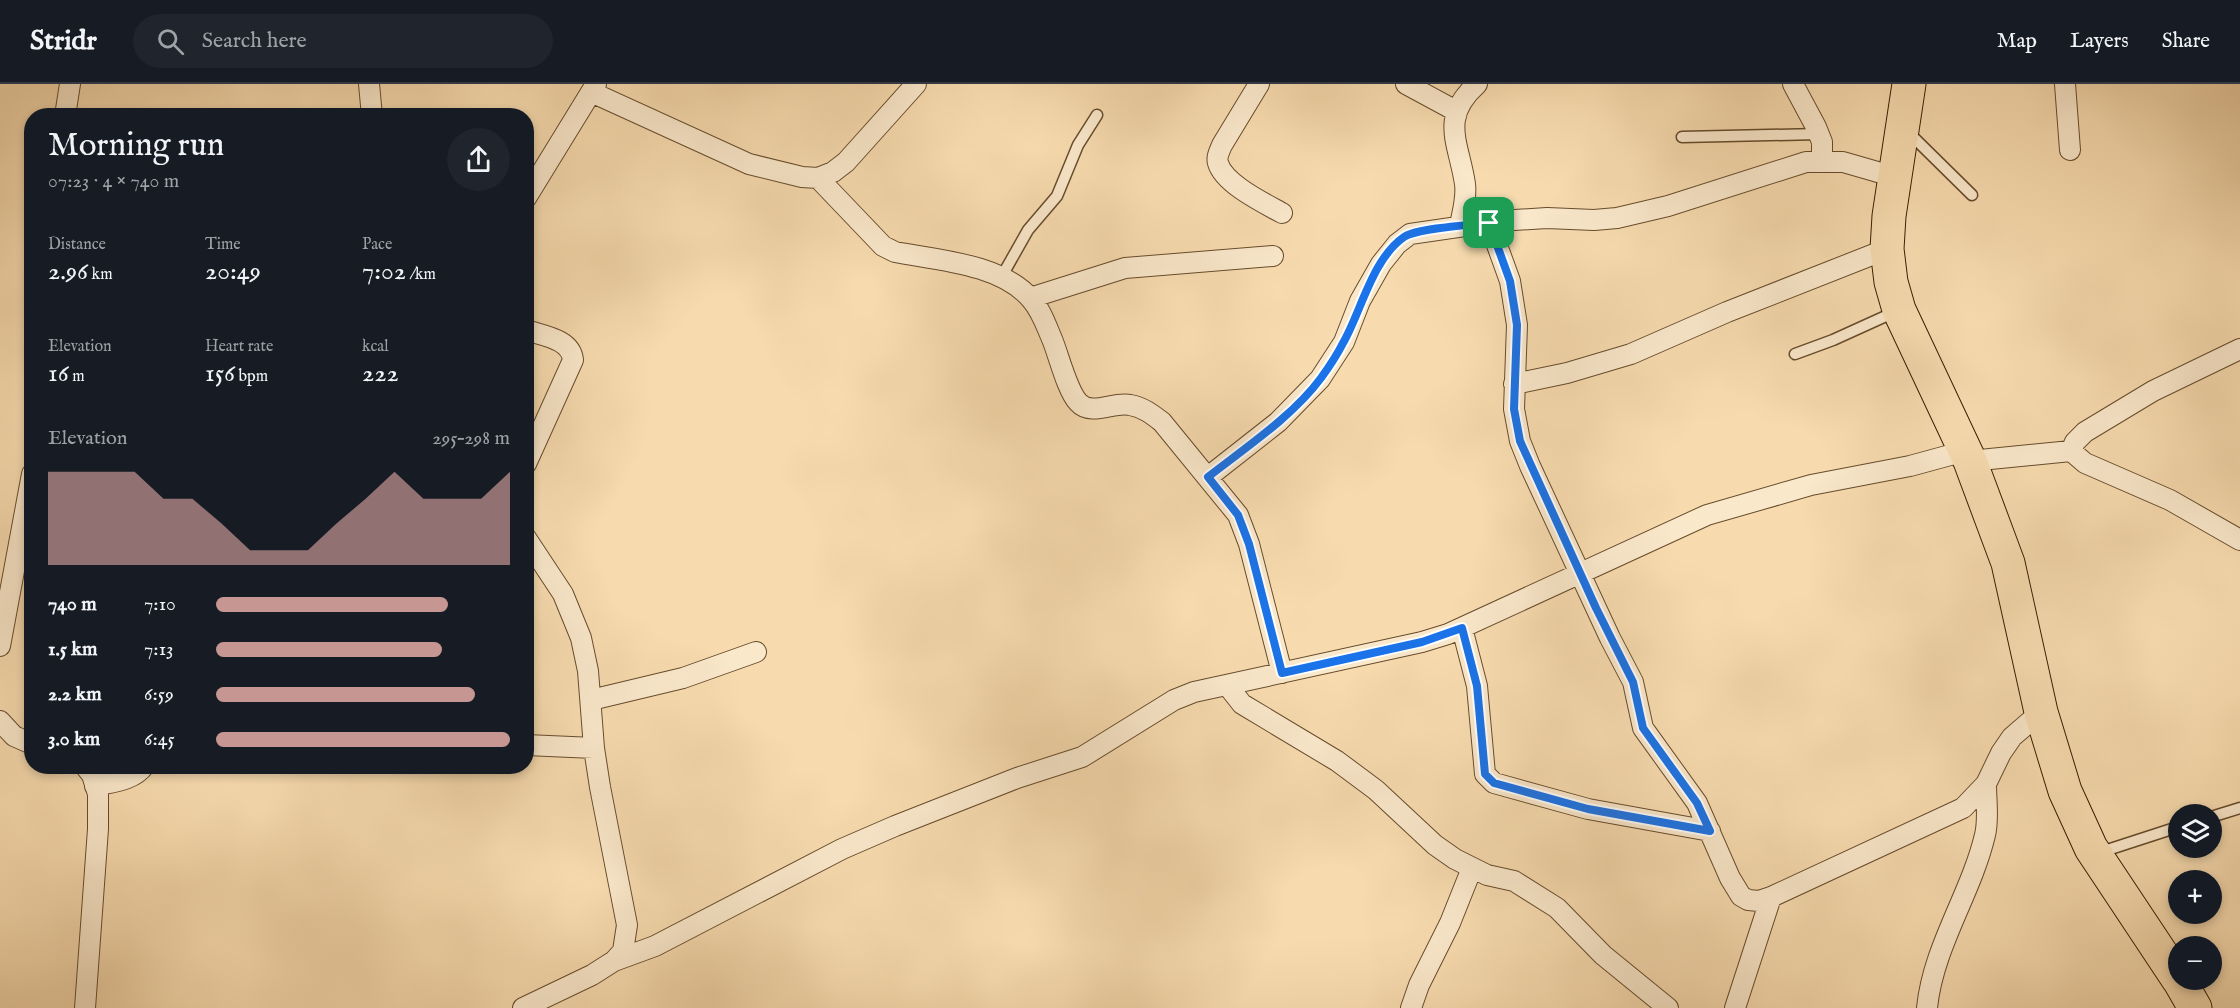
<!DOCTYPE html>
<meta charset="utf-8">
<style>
:root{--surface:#171b24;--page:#20242c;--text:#f1f3f6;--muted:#9ea1a6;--line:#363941;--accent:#c59692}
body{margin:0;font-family:"IM FELL English",serif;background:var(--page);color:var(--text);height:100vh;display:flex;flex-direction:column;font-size:22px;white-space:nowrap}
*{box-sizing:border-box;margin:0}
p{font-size:20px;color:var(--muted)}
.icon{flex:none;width:33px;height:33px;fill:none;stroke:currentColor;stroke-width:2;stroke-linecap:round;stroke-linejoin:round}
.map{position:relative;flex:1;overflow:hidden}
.panel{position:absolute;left:24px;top:24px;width:510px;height:666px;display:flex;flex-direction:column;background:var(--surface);border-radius:24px;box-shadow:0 3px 9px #0003}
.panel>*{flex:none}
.fabs{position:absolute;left:2168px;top:720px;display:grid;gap:12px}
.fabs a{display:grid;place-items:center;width:54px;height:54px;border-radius:50%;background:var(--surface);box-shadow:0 3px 9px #0003;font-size:30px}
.pin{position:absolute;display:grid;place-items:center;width:51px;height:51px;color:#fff;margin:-26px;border-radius:12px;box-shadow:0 3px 9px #0006}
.round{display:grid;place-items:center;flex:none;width:63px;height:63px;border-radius:32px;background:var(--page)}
.overview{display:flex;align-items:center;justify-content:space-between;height:102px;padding:0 24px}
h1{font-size:33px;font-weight:600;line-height:45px}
.stats{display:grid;grid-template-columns:repeat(3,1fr);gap:9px;height:102px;padding:6px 24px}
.stats div{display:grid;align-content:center}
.stats b{font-size:26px;font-weight:600}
.stats small{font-size:16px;font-weight:400}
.stats p{font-size:16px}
.chart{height:168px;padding:12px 24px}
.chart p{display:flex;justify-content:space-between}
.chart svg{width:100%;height:108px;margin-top:6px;fill:var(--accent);opacity:.7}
ul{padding:0 24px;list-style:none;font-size:20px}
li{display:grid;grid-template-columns:96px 72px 1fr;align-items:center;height:45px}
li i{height:15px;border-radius:8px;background:var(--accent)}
header{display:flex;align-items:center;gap:36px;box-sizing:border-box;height:84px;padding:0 30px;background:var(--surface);border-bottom:2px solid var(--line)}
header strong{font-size:28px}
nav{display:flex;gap:33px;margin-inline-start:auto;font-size:21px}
.search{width:420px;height:54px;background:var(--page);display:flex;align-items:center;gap:15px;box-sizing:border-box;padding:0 21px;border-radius:33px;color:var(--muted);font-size:22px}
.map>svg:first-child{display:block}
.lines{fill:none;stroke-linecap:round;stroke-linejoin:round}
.service-casing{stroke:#674c2c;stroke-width:13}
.minor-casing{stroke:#674c2c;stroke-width:22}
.trunk-casing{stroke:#371d00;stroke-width:35}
.service{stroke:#fae8cb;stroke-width:10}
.minor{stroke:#fae8cb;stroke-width:20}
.trunk{stroke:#f7dbaf;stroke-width:33}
.route-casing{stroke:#fff;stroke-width:12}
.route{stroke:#1a73e8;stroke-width:8}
</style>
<header>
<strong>Stridr</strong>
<div class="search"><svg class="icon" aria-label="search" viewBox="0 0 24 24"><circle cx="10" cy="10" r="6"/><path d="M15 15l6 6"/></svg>Search here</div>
<nav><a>Map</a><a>Layers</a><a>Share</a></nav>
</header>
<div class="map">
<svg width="2240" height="924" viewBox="0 0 2240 924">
<rect width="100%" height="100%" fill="#f7dbaf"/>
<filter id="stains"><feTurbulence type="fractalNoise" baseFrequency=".00333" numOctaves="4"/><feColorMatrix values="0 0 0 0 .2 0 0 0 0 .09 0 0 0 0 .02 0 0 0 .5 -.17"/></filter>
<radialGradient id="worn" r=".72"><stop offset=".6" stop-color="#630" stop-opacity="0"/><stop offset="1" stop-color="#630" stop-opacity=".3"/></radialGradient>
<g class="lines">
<defs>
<path id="service" d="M1907,47L1972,111
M1682,53L1819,50
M1002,192L1028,146L1057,112L1078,61L1097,31
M1795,270L1833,256L1897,227
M2211,733L2240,724
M2098,769L2178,743"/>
<path id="minor" d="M369,0L372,32
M1259,0L1222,61C1220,66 1216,73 1218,79C1224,100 1264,119 1282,129
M1406,0L1456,27
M1793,0L1816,43L1822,58V77
M2065,0L2070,66
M591,8L749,80L802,93L818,94L833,88L846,78L916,0
M65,32L70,0
M818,94L883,162L895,168C938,176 1001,180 1031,215C1041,226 1046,241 1052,255C1059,272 1067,306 1078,318C1091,333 1114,317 1130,321C1143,323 1153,331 1162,338L1238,431L1249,460L1282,589
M526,114L596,0
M1489,139L1510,197L1517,241L1514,325L1520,357L1530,382L1610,554L1633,598L1643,644L1697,719L1730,794L1741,812L1748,816L1759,817L1771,813L1963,724L1986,700L2001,669L2012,653L2041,628
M1460,142C1462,129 1467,114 1465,100C1459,59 1439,34 1477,0
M1030,214L1125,184L1273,172
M526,246C544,252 571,255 573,276L526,380
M1514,300L1567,289L1631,270L1727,228L1887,165
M2071,367L2075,358L2085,348L2153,307L2240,265
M2071,367L2085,379L2170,416L2240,456
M1970,377L2071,367
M1208,393L1278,338L1320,295L1344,258L1360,217L1381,180L1397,160L1410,150L1499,137L1547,134L1594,136L1617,134L1668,122L1806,78H1843L1895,93
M1462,544L1477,602L1485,690L1494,699L1588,725L1710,747
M0,562L32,390
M1227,601L1242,620L1337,677L1376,706L1435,761L1455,775L1487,791L1514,797L1557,824L1603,871L1668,924
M591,616L683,594L756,568
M0,637L14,652L32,660
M526,661L594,664
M85,682L92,691L98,710V745L85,924
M95,702C111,698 133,697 144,682
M614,877L655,862L842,765L895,742L1017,694L1082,673L1174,616L1194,608L1422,558L1448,550L1707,431L1811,401L1910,382L1965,367
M523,924L592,891L614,877L623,867L627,841L600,703L594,664L588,587L581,554L563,510L526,454
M1411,924L1419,901L1450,839L1472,784
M1735,924L1771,813
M1927,924C1933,863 1971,810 1985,751C1989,735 1986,717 1986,700"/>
<path id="trunk" d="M1909,0L1889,132L1887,165L1891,198L1899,226L1970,377L2008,479L2041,628L2065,707L2091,764L2178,895
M2179,896L2195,924"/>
</defs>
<!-- service casing -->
<use href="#service" class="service-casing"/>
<!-- minor casing -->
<use href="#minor" class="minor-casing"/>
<!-- trunk casing -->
<use href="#trunk" class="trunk-casing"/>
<!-- service -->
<use href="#service" class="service"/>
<!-- minor -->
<use href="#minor" class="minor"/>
<!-- trunk -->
<use href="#trunk" class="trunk"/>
</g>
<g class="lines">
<defs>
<path id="route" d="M1489,139L1510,197L1517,241L1514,325L1520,357L1596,524L1633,598L1643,644L1697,719L1710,747L1588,725L1494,699L1485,690L1477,602L1462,544L1422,558L1282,589L1249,460L1238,431L1208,393C1245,364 1293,332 1321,294C1329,283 1337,271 1343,259C1361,228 1372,175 1404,153C1418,144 1470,141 1489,139Z"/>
</defs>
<!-- route casing -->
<use href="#route" class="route-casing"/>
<!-- route -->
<use href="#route" class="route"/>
</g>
<rect width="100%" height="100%" filter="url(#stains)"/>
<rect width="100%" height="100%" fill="url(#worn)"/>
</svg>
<div class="fabs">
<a><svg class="icon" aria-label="layers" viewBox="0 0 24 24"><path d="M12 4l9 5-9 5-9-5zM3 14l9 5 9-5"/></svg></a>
<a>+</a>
<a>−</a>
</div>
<div class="pin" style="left:1489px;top:139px;background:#1e9e55"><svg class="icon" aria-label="arrive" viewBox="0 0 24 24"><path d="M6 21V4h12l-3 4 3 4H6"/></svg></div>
<section class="panel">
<div class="overview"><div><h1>Morning run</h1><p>07:23 · 4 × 740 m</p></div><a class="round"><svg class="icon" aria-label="share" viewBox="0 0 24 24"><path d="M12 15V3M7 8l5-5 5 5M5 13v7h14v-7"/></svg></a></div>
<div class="stats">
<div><p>Distance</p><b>2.96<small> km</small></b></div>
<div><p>Time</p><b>20:49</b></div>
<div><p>Pace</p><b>7:02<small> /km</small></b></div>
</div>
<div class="stats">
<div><p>Elevation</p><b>16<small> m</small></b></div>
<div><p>Heart rate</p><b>156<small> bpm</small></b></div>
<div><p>kcal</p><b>222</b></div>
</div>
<div class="chart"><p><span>Elevation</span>295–298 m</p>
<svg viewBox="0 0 160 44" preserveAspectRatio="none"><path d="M0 44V6L10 6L20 6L30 6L40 17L50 17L60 27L70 38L80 38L90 38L100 27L110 17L120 6L130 17L140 17L150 17L160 6V44z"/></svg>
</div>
<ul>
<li><b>740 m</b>7:10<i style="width:79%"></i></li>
<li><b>1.5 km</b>7:13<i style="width:77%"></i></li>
<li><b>2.2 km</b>6:59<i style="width:88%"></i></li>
<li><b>3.0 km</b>6:45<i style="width:100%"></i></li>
</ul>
</section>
</div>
